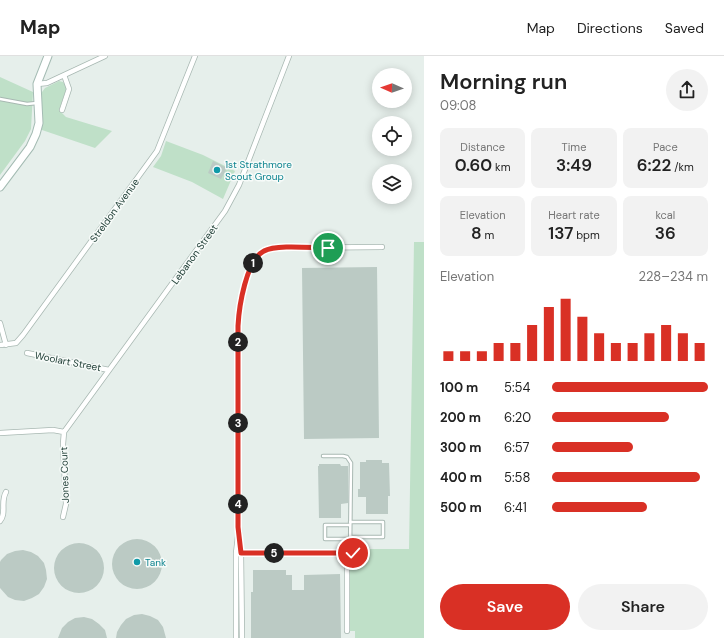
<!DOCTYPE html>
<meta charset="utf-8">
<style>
:root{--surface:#fff;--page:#f2f2f2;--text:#222;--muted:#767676;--line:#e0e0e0;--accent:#d93025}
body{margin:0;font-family:"DM Sans",sans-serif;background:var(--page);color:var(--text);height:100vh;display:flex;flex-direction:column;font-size:15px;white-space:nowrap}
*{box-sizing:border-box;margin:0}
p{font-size:13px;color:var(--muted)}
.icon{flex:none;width:22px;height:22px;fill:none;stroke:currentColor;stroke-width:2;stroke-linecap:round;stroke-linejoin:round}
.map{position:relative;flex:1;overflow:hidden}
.drawer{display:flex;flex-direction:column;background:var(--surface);width:300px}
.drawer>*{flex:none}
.needle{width:26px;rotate:272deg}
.tools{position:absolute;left:372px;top:12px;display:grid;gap:8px}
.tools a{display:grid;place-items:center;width:40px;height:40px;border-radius:50%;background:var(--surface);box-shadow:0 2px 10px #0003;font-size:20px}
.pin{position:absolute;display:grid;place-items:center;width:34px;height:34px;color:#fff;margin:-17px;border:2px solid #fff;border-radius:50%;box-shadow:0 1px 4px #0007}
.km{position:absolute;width:20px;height:20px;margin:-10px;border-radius:50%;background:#222;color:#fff;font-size:11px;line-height:20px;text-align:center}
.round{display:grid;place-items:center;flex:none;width:42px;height:42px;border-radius:21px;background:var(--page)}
.summary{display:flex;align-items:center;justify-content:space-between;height:68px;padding:0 16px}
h1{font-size:22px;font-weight:600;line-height:30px}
.figures{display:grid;grid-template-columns:repeat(3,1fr);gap:6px;height:68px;padding:4px 16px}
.figures div{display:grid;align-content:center;border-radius:8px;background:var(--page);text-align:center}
.figures b{font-size:17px;font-weight:600}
.figures small{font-size:11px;font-weight:400}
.figures p{font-size:11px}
.chart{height:112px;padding:8px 16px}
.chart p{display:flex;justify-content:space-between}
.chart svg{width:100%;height:72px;margin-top:4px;stroke:var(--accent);stroke-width:6}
.primary-button{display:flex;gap:8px;margin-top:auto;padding:8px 16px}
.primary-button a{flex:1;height:46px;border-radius:24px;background:var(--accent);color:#fff;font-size:16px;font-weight:600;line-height:46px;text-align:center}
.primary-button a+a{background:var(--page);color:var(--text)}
ul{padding:0 16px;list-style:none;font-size:13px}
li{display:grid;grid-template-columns:64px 48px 1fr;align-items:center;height:30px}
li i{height:10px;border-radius:5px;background:var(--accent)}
header{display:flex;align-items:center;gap:24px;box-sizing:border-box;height:56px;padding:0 20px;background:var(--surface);border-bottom:1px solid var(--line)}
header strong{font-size:19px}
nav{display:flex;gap:22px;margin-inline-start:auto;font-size:14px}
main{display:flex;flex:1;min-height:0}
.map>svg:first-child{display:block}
.green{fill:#bfe0c8}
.building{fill:#bbcac4}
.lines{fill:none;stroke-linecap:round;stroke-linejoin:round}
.service-casing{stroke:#a8b8b2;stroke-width:4.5}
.minor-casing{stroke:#a8b8b2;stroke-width:6}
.secondary-casing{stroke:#a4bbb3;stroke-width:9}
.service{stroke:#fff;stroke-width:2.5}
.minor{stroke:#fff;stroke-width:4.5}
.secondary{stroke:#fff;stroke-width:7}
.route-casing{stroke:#fff;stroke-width:8}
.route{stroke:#d93025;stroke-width:5}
.culture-dot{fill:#0f9aa8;stroke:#f7fbf9;stroke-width:1.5}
.labels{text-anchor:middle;stroke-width:3;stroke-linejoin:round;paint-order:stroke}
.culture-label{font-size:10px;fill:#0d838f;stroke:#f7fbf9;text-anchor:start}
.street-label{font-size:10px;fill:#24423a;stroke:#f7fbf9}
</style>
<header>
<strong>Map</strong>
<nav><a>Map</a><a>Directions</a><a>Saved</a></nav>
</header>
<main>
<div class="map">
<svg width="424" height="582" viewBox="0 0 424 582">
<rect width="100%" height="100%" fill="#e6efeb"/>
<!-- green -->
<path class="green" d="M0,21L33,36L31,73L25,85L0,119Z
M59,25L63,26L67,31L59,54L66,61L112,75L95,92L42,74V36L45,32Z
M166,85L203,99L235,115L223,143L192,126L153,111L161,100Z
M414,186H424V582H355V575H349V513L353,510H358V506L349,509V501H354V493H409Z"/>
<!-- building -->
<path class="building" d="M213,105L227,112L221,123L208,117Z
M377,211L379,382L304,383L302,212Z
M366,404H382V407H389L390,440H388V458H366V441H358V433H360V406H366Z
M319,408H340L341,410H348V447L341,448V462H319L318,410H319Z
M112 508a25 25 0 1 1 50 0a25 25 0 1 1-50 0Z
M54 512a25 25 0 1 1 50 0a25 25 0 1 1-50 0Z
M23,494L31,496L38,500L44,507L46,514L47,523L44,531L39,538L32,542L24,545L15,544L8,541L0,532V506L1,504L7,498L15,495Z
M253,514H286V519H292V534H304V519L340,518L341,582H251V536H253Z
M142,558L150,560L158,564L163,571L166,582H116L117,576L121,569L126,563L134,559Z
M84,561L92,563L99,568L105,574L107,582H58L62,572L68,566L75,562Z"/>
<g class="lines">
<defs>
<path id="service" d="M0,43L27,48L37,47
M323,400H343L347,401L351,407L350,497
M350,469H325V483H350
M350,481H383V466H350"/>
<path id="minor" d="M37,28L47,27L105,0
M62,54L69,33L64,19
M0,267L6,289
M0,289L16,287L23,279L157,95L195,0
M27,297L109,314
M0,377L53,374L64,376
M63,461L66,448L63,388L64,376L225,155L239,129L289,0
M0,465C7,457 0,446 6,436
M236,497H353
M347,497V575
M236,582V497L238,480
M242,582L241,497L239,471L238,270C239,255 246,211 257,200C262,195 268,194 274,192L382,191"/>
<path id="secondary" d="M0,131L30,91L36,78L39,67L37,28L48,0"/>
</defs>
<!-- service casing -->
<use href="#service" class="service-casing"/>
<!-- minor casing -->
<use href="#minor" class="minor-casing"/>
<!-- secondary casing -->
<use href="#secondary" class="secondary-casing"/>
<!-- service -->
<use href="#service" class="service"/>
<!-- minor -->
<use href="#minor" class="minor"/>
<!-- secondary -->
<use href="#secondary" class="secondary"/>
</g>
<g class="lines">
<defs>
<path id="route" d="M328,192C313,192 276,188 264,195C246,204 239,251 238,270V471L241,497H353"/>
</defs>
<!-- route casing -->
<use href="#route" class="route-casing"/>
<!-- route -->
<use href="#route" class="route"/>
</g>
<!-- markers -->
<g class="culture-dot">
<circle cx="217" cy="114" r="4"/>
<circle cx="137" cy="506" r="4"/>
</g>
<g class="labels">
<!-- culture labels -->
<g class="culture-label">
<text x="225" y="112">1st Strathmore<tspan x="225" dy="12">Scout Group</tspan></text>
<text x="145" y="510">Tank</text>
</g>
<!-- street labels -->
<g class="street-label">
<text transform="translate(114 154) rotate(-54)" y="4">Streldon Avenue</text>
<text transform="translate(194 198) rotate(-54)" y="4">Lebanon Street</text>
<text transform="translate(68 305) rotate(11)" y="4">Woolart Street</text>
<text transform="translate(64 419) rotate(-92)" y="4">Jones Court</text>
</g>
</g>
</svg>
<div class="tools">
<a><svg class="needle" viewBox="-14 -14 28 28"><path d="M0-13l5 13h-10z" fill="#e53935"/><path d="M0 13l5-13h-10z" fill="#767676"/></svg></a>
<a><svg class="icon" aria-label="locate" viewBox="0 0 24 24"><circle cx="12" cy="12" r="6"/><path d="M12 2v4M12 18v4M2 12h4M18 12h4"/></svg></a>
<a><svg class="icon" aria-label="layers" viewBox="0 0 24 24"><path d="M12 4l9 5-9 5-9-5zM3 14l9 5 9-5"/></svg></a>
</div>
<div class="pin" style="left:328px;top:192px;background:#1e9e55"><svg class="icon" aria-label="arrive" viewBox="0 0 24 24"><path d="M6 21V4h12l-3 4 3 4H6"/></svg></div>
<div class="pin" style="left:353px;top:497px;background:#d93025"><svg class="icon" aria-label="check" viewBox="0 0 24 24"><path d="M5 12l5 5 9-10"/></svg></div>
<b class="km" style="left:253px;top:207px">1</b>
<b class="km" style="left:238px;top:286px">2</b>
<b class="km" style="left:238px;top:367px">3</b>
<b class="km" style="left:238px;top:448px">4</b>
<b class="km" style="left:274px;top:497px">5</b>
</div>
<section class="drawer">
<div class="summary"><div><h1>Morning run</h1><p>09:08</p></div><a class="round"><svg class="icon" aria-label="share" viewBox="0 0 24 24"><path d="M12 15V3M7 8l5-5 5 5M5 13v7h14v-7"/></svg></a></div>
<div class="figures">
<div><p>Distance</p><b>0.60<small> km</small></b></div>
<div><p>Time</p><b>3:49</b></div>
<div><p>Pace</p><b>6:22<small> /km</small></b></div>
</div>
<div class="figures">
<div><p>Elevation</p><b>8<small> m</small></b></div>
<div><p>Heart rate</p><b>137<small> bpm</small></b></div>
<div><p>kcal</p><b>36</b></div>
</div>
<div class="chart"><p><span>Elevation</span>228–234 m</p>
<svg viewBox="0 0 160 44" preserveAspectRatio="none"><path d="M5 44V38M15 44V38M25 44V38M35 44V33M45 44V33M55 44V22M65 44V11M75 44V6M85 44V17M95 44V27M105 44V33M115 44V33M125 44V27M135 44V22M145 44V27M155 44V33"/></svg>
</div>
<ul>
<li><b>100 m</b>5:54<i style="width:100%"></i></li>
<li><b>200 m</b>6:20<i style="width:75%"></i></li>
<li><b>300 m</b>6:57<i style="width:52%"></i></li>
<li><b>400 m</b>5:58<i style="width:95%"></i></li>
<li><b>500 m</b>6:41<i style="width:61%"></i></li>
</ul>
<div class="primary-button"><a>Save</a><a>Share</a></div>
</section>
</main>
